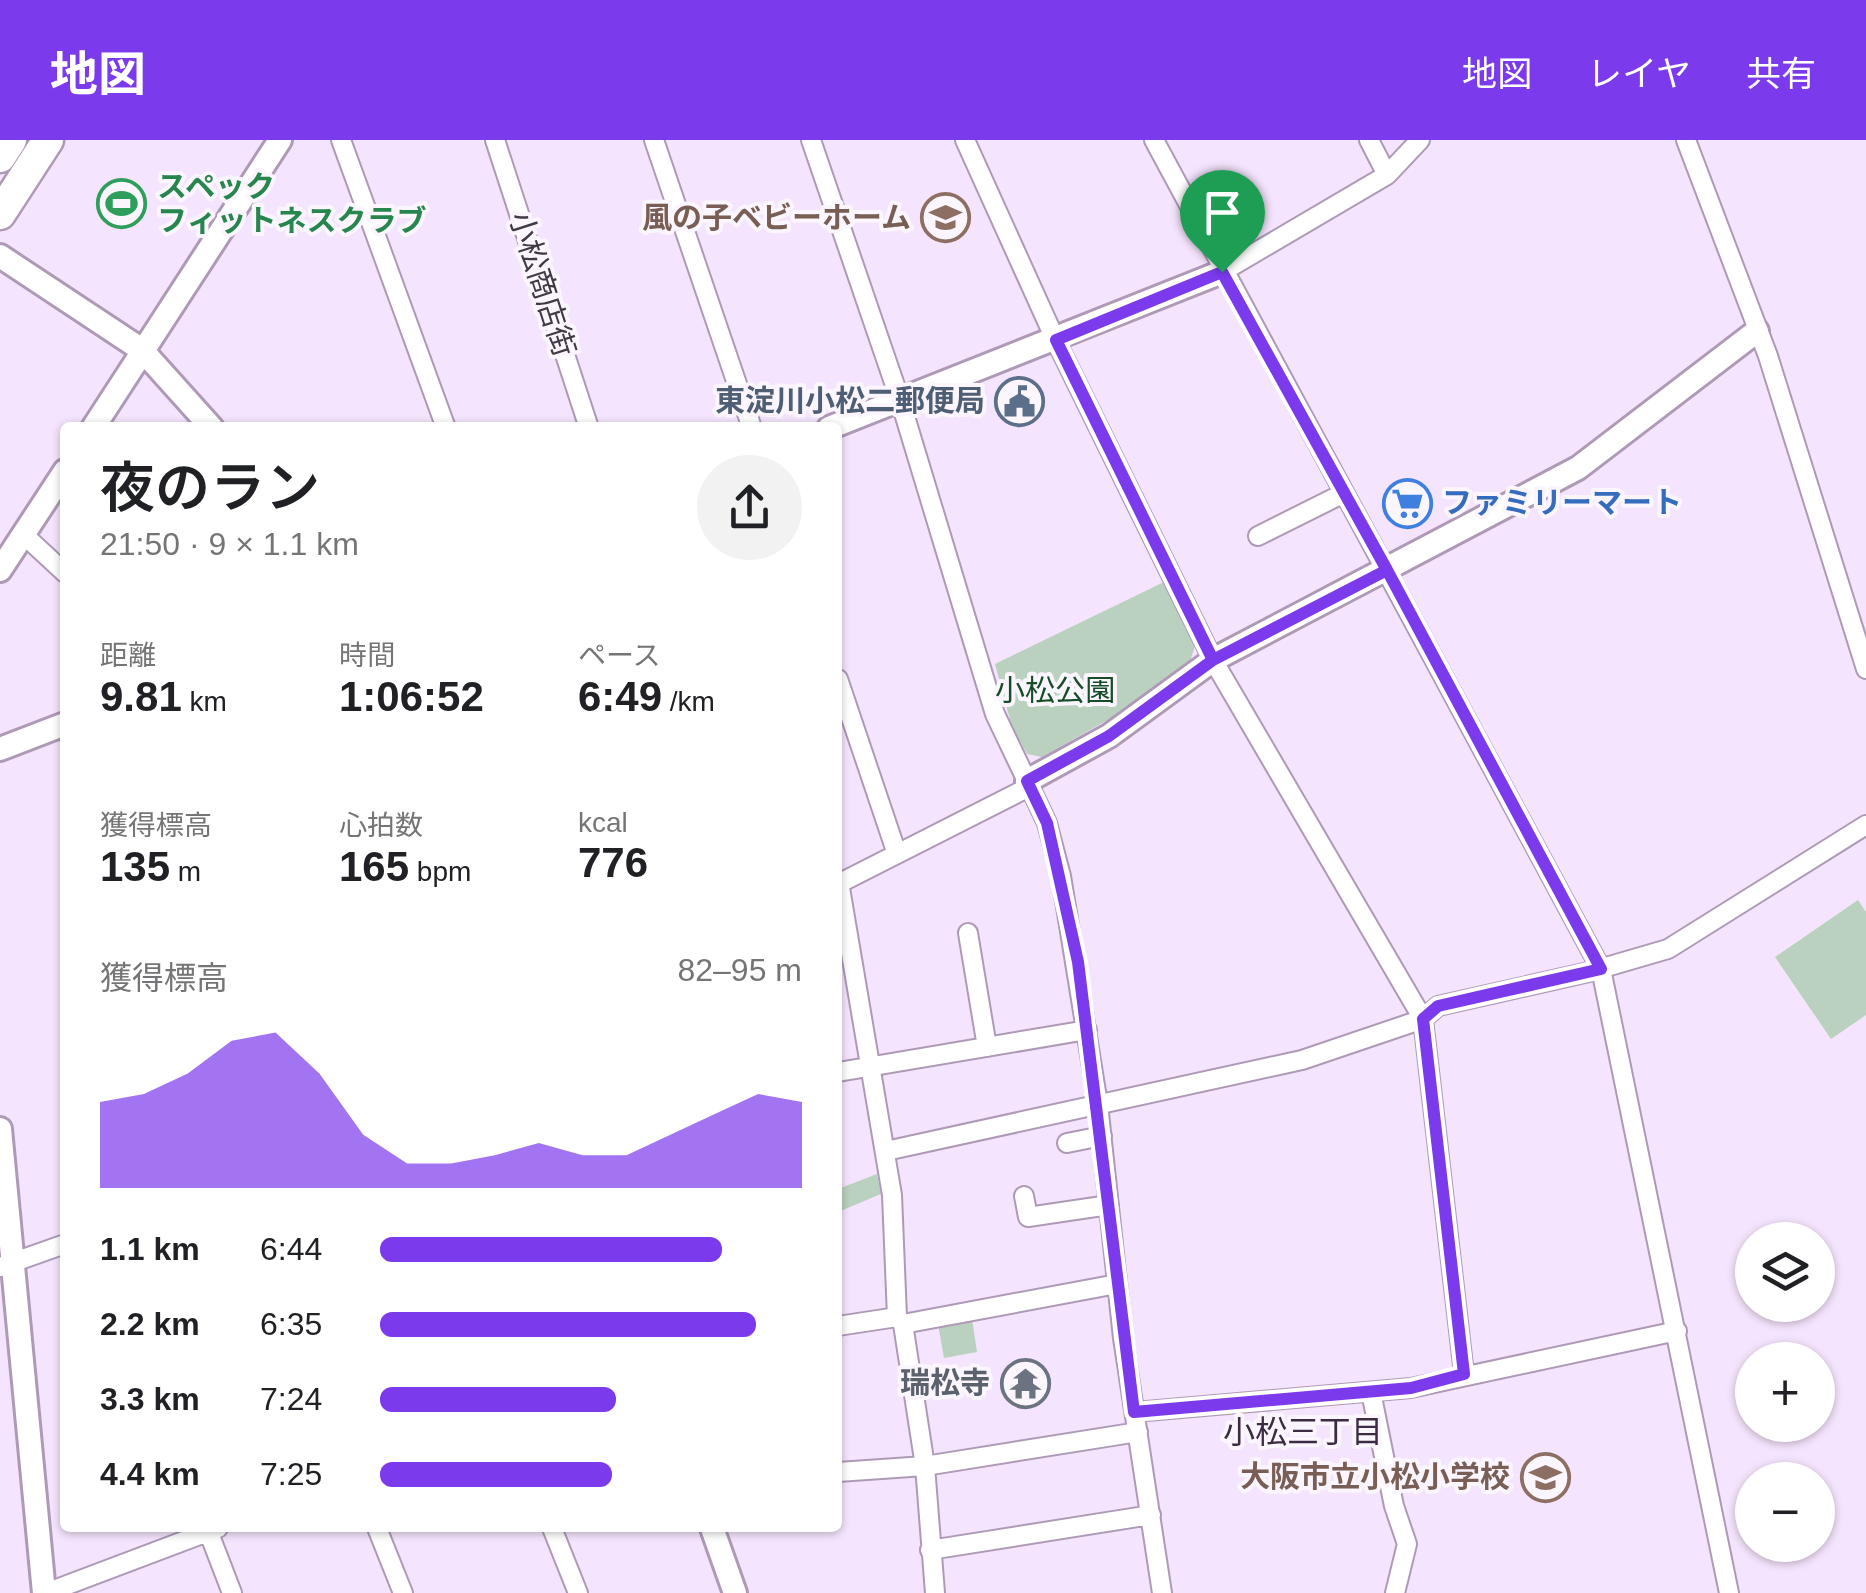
<!DOCTYPE html>
<html lang="ja">
<meta charset="utf-8">
<style>
:root{--surface:#fff;--page:#f2f2f2;--text:#202124;--muted:#757577;--accent:#7c3aed}
body{margin:0;font-family:Helvetica,"Noto Sans JP",sans-serif;background:var(--page);color:var(--text);height:100vh;display:flex;flex-direction:column;font-size:38px;white-space:nowrap}
*{box-sizing:border-box;margin:0}
p{font-size:32px;color:var(--muted)}
.icon{flex:none;width:55px;height:55px;fill:none;stroke:currentColor;stroke-width:2;stroke-linecap:round;stroke-linejoin:round}
.map{position:relative;flex:1;overflow:hidden}
.side{position:absolute;left:60px;top:282px;width:782px;height:1110px;display:flex;flex-direction:column;background:var(--surface);border-radius:10px;box-shadow:0 2px 8px #0004}
.side>*{flex:none}
.buttons{position:absolute;left:1735px;top:1082px;display:grid;gap:20px}
.buttons a{display:grid;place-items:center;width:100px;height:100px;border-radius:50%;background:var(--surface);box-shadow:0 2px 8px #0004;font-size:50px}
.pin{position:absolute;display:grid;place-items:center;width:85px;height:85px;color:#fff;margin:-102px -42px;border-radius:50% 50% 50% 0;rotate:-45deg;box-shadow:0 0 10px #0007}
.pin .icon{rotate:45deg}
.round{display:grid;place-items:center;flex:none;width:105px;height:105px;border-radius:52px;background:var(--page)}
.headline{display:flex;align-items:center;justify-content:space-between;height:170px;padding:0 40px}
h1{font-size:55px;font-weight:600;line-height:75px}
.figures{display:grid;grid-template-columns:repeat(3,1fr);gap:15px;height:170px;padding:10px 40px}
.figures div{display:grid;align-content:center}
.figures b{font-size:42px;font-weight:600}
.figures small{font-size:28px;font-weight:400}
.figures p{font-size:28px}
.chart{height:280px;padding:20px 40px}
.chart p{display:flex;justify-content:space-between}
.chart svg{width:100%;height:180px;margin-top:10px;fill:var(--accent);opacity:.7}
ul{padding:0 40px;list-style:none;font-size:32px}
li{display:grid;grid-template-columns:160px 120px 1fr;align-items:center;height:75px}
li i{height:25px;border-radius:12px;background:var(--accent)}
header{display:flex;align-items:center;gap:60px;box-sizing:border-box;height:140px;padding:0 50px;background:var(--accent);color:#fff}
header strong{font-size:48px}
nav{display:flex;gap:55px;margin-inline-start:auto;font-size:35px}
.map>svg:first-child{display:block}
.green{fill:#bbd1bf}
.lines{fill:none;stroke-linecap:round;stroke-linejoin:round}
.minor-casing{stroke:#ae9ab7;stroke-width:22}
.tertiary-casing{stroke:#ae9ab7;stroke-width:28}
.trunk-casing{stroke:#ae9ab7;stroke-width:35}
.minor{stroke:#fff;stroke-width:18}
.tertiary{stroke:#fff;stroke-width:22}
.trunk{stroke:#fff;stroke-width:30}
.route-casing{stroke:#fff;stroke-width:20}
.route{stroke:#7c3aed;stroke-width:12}
.labels{text-anchor:middle;stroke-width:8;stroke-linejoin:round;paint-order:stroke}
.leisure-label{font-size:30px;font-weight:bold;fill:#27864d;stroke:#fbf6fd;text-anchor:start}
.education-label{font-size:30px;font-weight:bold;fill:#785e54;stroke:#fbf6fd;text-anchor:end}
.street-label{font-size:30px;fill:#423946;stroke:#fbf6fd}
.service-label{font-size:30px;font-weight:bold;fill:#4e5e75;stroke:#fbf6fd;text-anchor:end}
.shop-label{font-size:30px;font-weight:bold;fill:#366cbe;stroke:#fbf6fd;text-anchor:start}
.park-label{font-size:30px;fill:#154d27;stroke:#fbf6fd}
.worship-label{font-size:30px;font-weight:bold;fill:#5b616d;stroke:#fbf6fd;text-anchor:end}
.neighbourhood-label{font-size:32px;fill:#3c2b43;stroke:#fbf6fd}
</style>
<header>
<strong>地図</strong>
<nav><a>地図</a><a>レイヤ</a><a>共有</a></nav>
</header>
<div class="map">
<svg width="1866" height="1453" viewBox="0 0 1866 1453">
<rect width="100%" height="100%" fill="#f5e4fd"/>
<!-- green -->
<path class="green" d="M1164,442L1196,502L1190,522L1118,574L1042,617L1027,614L1012,587L995,524Z
M1858,760L1866,772V875L1831,899L1775,817Z
M877,1034L881,1054L838,1072V1049Z
M972,1179L977,1212L944,1218L938,1184Z"/>
<g class="lines">
<defs>
<path id="minor" d="M341,0L446,288
M495,0L589,288
M654,0L752,288
M811,0L900,260L995,574L1047,683L1061,736L1098,964L1123,1198L1162,1453
M965,0L1055,199L1213,520L1423,879L1464,1234
M1154,0L1601,829L1729,1453
M1369,0L1387,35
M1686,0L1768,216L1866,529
M1222,132L1387,35L1420,0
M24,395L65,433
M1258,396L1344,353
M838,539L896,711
M839,742L892,1055L897,1177L903,1184L925,1326L935,1453
M838,744L1029,647
M968,793L987,907
M838,932L1087,890
M1067,1003L1102,996
M886,1011L1302,920L1423,879L1438,866L1589,832L1668,809L1866,685
M1024,1056L1028,1077L1109,1065
M0,1127L65,1104
M903,1184L1117,1144
M838,1186L897,1177
M1371,1252L1394,1366L1407,1404L1395,1453
M1135,1272L1411,1248L1677,1191
M838,1332L925,1326L1138,1292
M207,1388L232,1453
M377,1388L403,1453
M552,1388L578,1453
M930,1410L1151,1375
M46,1453L218,1388"/>
<path id="tertiary" d="M0,116L142,210L212,288
M93,288L280,0
M829,288L1222,132
M0,430L65,331
M0,609L65,584
M1027,641L1109,596L1213,520L1578,328L1757,191
M0,989L44,1453
M712,1388L735,1453"/>
<path id="trunk" d="M0,17L11,0
M0,74L48,0"/>
</defs>
<!-- minor casing -->
<use href="#minor" class="minor-casing"/>
<!-- tertiary casing -->
<use href="#tertiary" class="tertiary-casing"/>
<!-- trunk casing -->
<use href="#trunk" class="trunk-casing"/>
<!-- minor -->
<use href="#minor" class="minor"/>
<!-- tertiary -->
<use href="#tertiary" class="tertiary"/>
<!-- trunk -->
<use href="#trunk" class="trunk"/>
</g>
<g class="lines">
<defs>
<path id="route" d="M1222,132L1387,430L1213,520L1109,596L1027,641L1047,683L1078,822L1134,1272L1411,1248L1464,1234L1423,879L1438,866L1601,829L1387,430L1213,520L1056,200L1222,132"/>
</defs>
<!-- route casing -->
<use href="#route" class="route-casing"/>
<!-- route -->
<use href="#route" class="route"/>
</g>
<!-- icons -->
<defs>
<symbol id="stadium-ring" viewBox="-11 -11 22 22"><circle r="9.5" fill="#fbf6fd" stroke="#2e9e5b" stroke-width="1.5"/><path d="M0-5a6.5 5 0 1 0 0 10a6.5 5 0 1 0 0-10ZM-3.5-1.8h7v3.6h-7Z" fill="#2e9e5b"/></symbol>
<symbol id="school-ring" viewBox="-11 -11 22 22"><circle r="9.5" fill="#fbf6fd" stroke="#8d6e63" stroke-width="1.5"/><path d="M0-5L7-2L0 1L-7-2ZM-4 1L0 2.5L4 1V4Q0 6-4 4Z" fill="#8d6e63"/></symbol>
<symbol id="civic-ring" viewBox="-11 -11 22 22"><circle r="9.5" fill="#fbf6fd" stroke="#5c6f8a" stroke-width="1.5"/><path d="M-.6-6.5H3V-4.5H.6V-3L4-1V1h2V6H-6V1h2V-1L-.6-3ZM-1.2 2.5V6h2.4V2.5Z" fill="#5c6f8a"/></symbol>
<symbol id="supermarket-ring" viewBox="-11 -11 22 22"><circle r="9.5" fill="#fbf6fd" stroke="#3f7fe0" stroke-width="1.5"/><path d="M-6-5.5h2.5l.6 2H6L4.5 2H-2.5L-4.4-4H-6ZM-1.5 3.2a1.3 1.3 0 1 0 .1 0ZM3 3.2a1.3 1.3 0 1 0 .1 0Z" fill="#3f7fe0"/></symbol>
<symbol id="temple-ring" viewBox="-11 -11 22 22"><circle r="9.5" fill="#fbf6fd" stroke="#6b7280" stroke-width="1.5"/><path d="M0-6L5-2H3V0L6.5 2.5H4V6H1.5V3h-3V6H-4V2.5H-6.5L-3 0V-2H-5Z" fill="#6b7280"/></symbol>
</defs>
<g fill-rule="evenodd">
<use href="#stadium-ring" x="94" y="36" width="55" height="55"/>
<use href="#school-ring" x="918" y="50" width="55" height="55"/>
<use href="#civic-ring" x="992" y="234" width="55" height="55"/>
<use href="#supermarket-ring" x="1380" y="336" width="55" height="55"/>
<use href="#temple-ring" x="998" y="1216" width="55" height="55"/>
<use href="#school-ring" x="1518" y="1310" width="55" height="55"/>
</g>
<g class="labels">
<!-- leisure labels -->
<g class="leisure-label">
<text x="157" y="57">スペック<tspan x="157" dy="34">フィットネスクラブ</tspan></text>
</g>
<!-- education labels -->
<g class="education-label">
<text x="911" y="88">風の子ベビーホーム</text>
<text x="1510" y="1347">大阪市立小松小学校</text>
</g>
<!-- street labels -->
<g class="street-label">
<text transform="translate(542 144) rotate(72)" y="10">小松商店街</text>
</g>
<!-- service labels -->
<g class="service-label">
<text x="985" y="271">東淀川小松二郵便局</text>
</g>
<!-- shop labels -->
<g class="shop-label">
<text x="1442" y="373">ファミリーマート</text>
</g>
<!-- park labels -->
<g class="park-label">
<text x="1055" y="561">小松公園</text>
</g>
<!-- worship labels -->
<g class="worship-label">
<text x="990" y="1253">瑞松寺</text>
</g>
<!-- neighbourhood labels -->
<g class="neighbourhood-label">
<text x="1303" y="1303">小松三丁目</text>
</g>
</g>
</svg>
<div class="buttons">
<a><svg class="icon" aria-label="layers" viewBox="0 0 24 24"><path d="M12 4l9 5-9 5-9-5zM3 14l9 5 9-5"/></svg></a>
<a>+</a>
<a>−</a>
</div>
<div class="pin" style="left:1222px;top:132px;background:#1e9e55"><svg class="icon" aria-label="arrive" viewBox="0 0 24 24"><path d="M6 21V4h12l-3 4 3 4H6"/></svg></div>
<section class="side">
<div class="headline"><div><h1>夜のラン</h1><p>21:50 · 9 × 1.1 km</p></div><a class="round"><svg class="icon" aria-label="share" viewBox="0 0 24 24"><path d="M12 15V3M7 8l5-5 5 5M5 13v7h14v-7"/></svg></a></div>
<div class="figures">
<div><p>距離</p><b>9.81<small> km</small></b></div>
<div><p>時間</p><b>1:06:52</b></div>
<div><p>ペース</p><b>6:49<small> /km</small></b></div>
</div>
<div class="figures">
<div><p>獲得標高</p><b>135<small> m</small></b></div>
<div><p>心拍数</p><b>165<small> bpm</small></b></div>
<div><p>kcal</p><b>776</b></div>
</div>
<div class="chart"><p><span>獲得標高</span>82–95 m</p>
<svg viewBox="0 0 160 44" preserveAspectRatio="none"><path d="M0 44V23L10 21L20 16L30 8L40 6L50 16L60 31L70 38L80 38L90 36L100 33L110 36L120 36L130 31L140 26L150 21L160 23V44z"/></svg>
</div>
<ul>
<li><b>1.1 km</b>6:44<i style="width:81%"></i></li>
<li><b>2.2 km</b>6:35<i style="width:89%"></i></li>
<li><b>3.3 km</b>7:24<i style="width:56%"></i></li>
<li><b>4.4 km</b>7:25<i style="width:55%"></i></li>
</ul>
</section>
</div>
